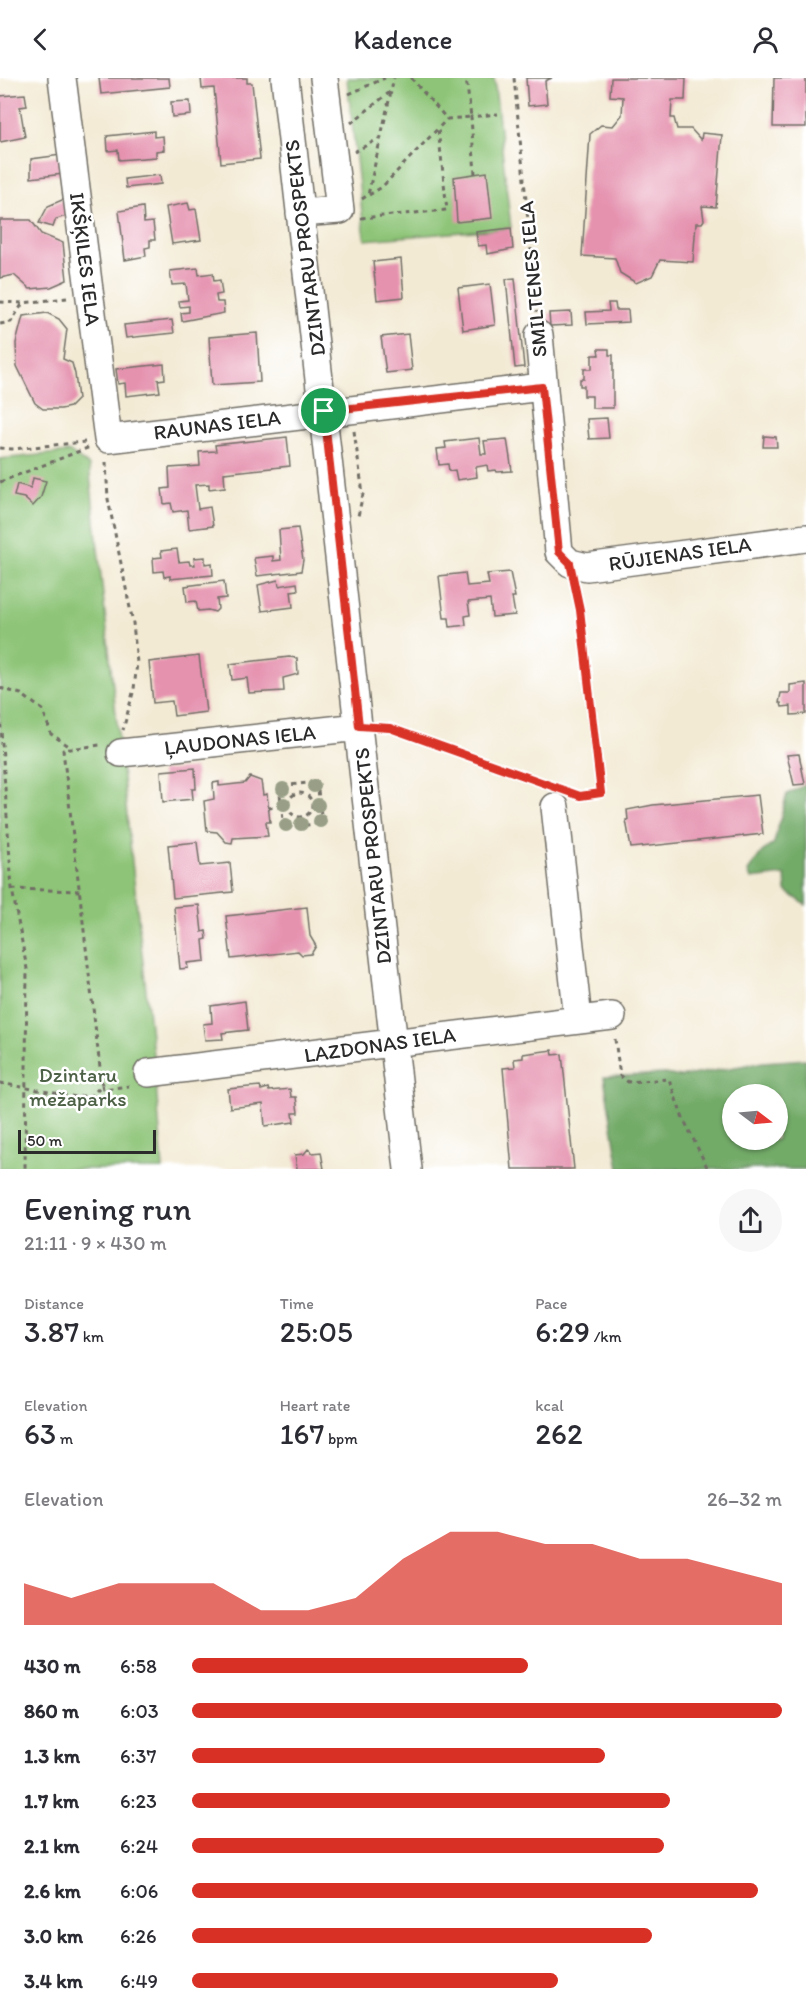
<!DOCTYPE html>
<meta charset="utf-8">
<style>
:root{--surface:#fff;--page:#f7f7f7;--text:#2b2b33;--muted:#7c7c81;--accent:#d93025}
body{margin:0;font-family:Itim,sans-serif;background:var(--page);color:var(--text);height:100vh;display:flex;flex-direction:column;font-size:22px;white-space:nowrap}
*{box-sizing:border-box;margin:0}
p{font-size:20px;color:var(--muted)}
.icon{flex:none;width:33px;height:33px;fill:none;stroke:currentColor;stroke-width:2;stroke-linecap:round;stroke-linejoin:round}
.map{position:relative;height:1091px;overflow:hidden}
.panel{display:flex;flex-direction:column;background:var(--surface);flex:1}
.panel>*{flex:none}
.needle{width:39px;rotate:106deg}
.tools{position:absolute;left:722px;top:1006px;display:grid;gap:12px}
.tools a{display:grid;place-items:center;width:66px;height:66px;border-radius:50%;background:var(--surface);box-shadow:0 2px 4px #0004;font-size:30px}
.scale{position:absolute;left:18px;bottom:15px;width:138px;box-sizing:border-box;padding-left:6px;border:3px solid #2b2b2b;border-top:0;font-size:16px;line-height:21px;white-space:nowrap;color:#2b2b2b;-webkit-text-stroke:4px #fff;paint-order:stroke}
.pin{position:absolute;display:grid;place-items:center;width:51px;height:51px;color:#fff;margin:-26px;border:3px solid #fff;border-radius:50%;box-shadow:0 2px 6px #0007}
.round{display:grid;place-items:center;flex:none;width:63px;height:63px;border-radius:32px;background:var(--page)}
.summary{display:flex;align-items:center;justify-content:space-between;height:102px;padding:0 24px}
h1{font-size:33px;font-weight:600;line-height:45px}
.figures{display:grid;grid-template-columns:repeat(3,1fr);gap:9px;height:102px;padding:6px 24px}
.figures div{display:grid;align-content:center}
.figures b{font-size:30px;font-weight:600}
.figures small{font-size:16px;font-weight:400}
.figures p{font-size:16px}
.chart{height:168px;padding:12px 24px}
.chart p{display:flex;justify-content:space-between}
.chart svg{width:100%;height:108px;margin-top:6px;fill:var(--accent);opacity:.7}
ul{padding:0 24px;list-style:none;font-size:20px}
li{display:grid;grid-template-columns:96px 72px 1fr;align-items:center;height:45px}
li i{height:15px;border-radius:8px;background:var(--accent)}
header{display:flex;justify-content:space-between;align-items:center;height:78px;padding:0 24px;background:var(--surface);font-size:27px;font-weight:600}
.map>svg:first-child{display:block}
.green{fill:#8dc477;stroke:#5c7851;stroke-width:1.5}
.forest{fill:#72aa68;stroke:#4e6a4a;stroke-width:1.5;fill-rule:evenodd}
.building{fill:#e592af}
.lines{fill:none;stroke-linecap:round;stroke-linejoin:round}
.minor-casing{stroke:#716e66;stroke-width:30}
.path{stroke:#716e66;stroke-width:3;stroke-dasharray:4.5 4.5;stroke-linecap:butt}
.minor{stroke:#fff;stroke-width:27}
.tree{fill:#989f86}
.route-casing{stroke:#fff;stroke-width:12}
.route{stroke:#d93025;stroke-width:8}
.labels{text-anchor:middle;stroke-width:5;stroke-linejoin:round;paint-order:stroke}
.street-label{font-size:21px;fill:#2b2b2b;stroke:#fff}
.park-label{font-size:21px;fill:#4d6146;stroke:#fff}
</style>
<header><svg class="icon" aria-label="back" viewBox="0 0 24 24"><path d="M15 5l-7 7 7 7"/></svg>Kadence<svg class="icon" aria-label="person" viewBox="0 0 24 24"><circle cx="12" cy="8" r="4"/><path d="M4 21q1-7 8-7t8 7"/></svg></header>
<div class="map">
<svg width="806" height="1091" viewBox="0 0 806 1091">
<rect width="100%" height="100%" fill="#fff"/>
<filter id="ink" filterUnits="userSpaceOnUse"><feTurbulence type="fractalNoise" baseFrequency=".0167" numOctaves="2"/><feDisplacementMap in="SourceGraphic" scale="12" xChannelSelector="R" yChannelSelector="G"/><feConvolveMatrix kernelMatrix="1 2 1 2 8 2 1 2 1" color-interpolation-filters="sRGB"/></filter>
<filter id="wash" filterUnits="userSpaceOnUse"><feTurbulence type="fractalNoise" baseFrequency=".008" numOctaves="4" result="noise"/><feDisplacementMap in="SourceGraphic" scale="24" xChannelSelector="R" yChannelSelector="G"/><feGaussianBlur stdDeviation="1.35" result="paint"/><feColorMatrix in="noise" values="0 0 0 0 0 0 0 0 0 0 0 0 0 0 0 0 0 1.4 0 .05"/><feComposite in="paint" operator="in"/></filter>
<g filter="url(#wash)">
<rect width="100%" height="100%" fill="#f3ead4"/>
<!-- green -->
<path class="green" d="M347,0H494L511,150L365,162Z
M70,374L89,388L155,995L163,1091H0V381Z"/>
<!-- forest -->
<path class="forest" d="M806,699V827L786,813L785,797L751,801L748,793L762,774L774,765L787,716L805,707Z
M806,981V1091H619L604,999L666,996L680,999L763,984ZM732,1017H777V1062H732Z"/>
<g id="blocks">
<!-- building -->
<path class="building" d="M99,0H169L170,9L101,16Z
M201,0H247V5H252L260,81L221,85L214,10L202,11Z
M526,0H552L545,3L547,26L528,28Z
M611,0H686L685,22H672L671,40H674L677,51H691L701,62L702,55L722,57L716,129L702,128L704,142L702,145H696L693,184L660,182L652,198L636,205L620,195L615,180L582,178L590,56L601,47L613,48L622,37L623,19L610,18Z
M774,0H806V49H773Z
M25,16L27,28L20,29L25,59L0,64V18Z
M190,23L191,37L172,39L171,24Z
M154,53V59L163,58L164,72L156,73V79L119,82L118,72L108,73L107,58Z
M61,77L63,96L31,100V81Z
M487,94L492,140L457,144L454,99Z
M160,97L161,106L126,110L125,101Z
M62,122H68L70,137L56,141L53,149L39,145L48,128Z
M188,125L190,132L196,131L201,162L172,166L166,129Z
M143,129L144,145L153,144L155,162H150V169L145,170L146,178L125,182L119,133Z
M0,142H31L41,156L63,165L67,202L51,209L30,211L14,197L0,200Z
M511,150L513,171L487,176L486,167L478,168L476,154Z
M401,181L404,219L377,222L373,184Z
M198,190L199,197L213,195L214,203L220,202L222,216L216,217L217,224H223L224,235L182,243L181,235L189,234V228L180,229L179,223L188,222L186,206L172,207L170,193Z
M515,200L524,289L515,290L506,201Z
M490,206L495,247L463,252L458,210Z
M608,225H615L616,232H628L629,244L587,246L586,234L609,233Z
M571,234L572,247L550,248L549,235Z
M47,235L59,241L67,251L63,281L72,285L75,296L78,321L70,329L61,331H43L35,325L17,288L16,265L23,238Z
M172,242L174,255L126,260L124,247Z
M257,255L260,304L212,307L209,259Z
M408,256L412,292L386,295L381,259Z
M598,271H609V277H613V330H592V318H584V308H580V301H584V291H592V277H599Z
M164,286L165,301L158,302L160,314L126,318L125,305L118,306L116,291Z
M607,340L609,360L589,361L587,341Z
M764,358L776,359L777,369H763Z
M287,359L290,388L224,395L225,409L209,411V406L195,407L198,431L210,429L213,448L189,451L187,432L173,434L171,425L164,426L162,411L170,410L169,390L200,388L199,374L216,373L215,367Z
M479,360L481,376H486L484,363L507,361L512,393L497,394L496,392L488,393L487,387L476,389L477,399L457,402L455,392L449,393L448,386L439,387L437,371L446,370L445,364Z
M33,400L46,403L41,419L33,428L24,420L14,418L17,406L31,410Z
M298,450L303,482L301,493L257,498L254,480L273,478V483L281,482L279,452Z
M177,471L179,484L189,483L190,487H195L194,480L205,479V486L212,485L213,497L170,501V498L164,499L163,493L154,494L153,480L162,479L161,473Z
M510,494L515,519H512L515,537L492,539L490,522L468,524L470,537L465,538L466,547L450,549L449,540H444L439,498L465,495L467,508L489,506L487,496Z
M278,502L279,508L297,505L298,512L291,513L293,529L262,533L258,507Z
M224,503L226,520L217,521L218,531L215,534L208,532L198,533L196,523L187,524L185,508Z
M199,578L206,634L174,638L172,623L153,625L149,584Z
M289,579L297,580L298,596L283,600L284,613L249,615L247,600L232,602L230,586Z
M806,605V636L791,637V628L782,629L781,625H779L781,615H790V607Z
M799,676L805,706L794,707L787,677Z
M195,690L196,711H192L193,721L163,724L161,693Z
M250,699L261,703L263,717L267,716L270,744H266L268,758L233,760L232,765L226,764L217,754L207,753L204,723L214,721L213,705L219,704V708L245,705Z
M758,717L763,756L631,770L626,742H628L627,732L653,727Z
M197,764L200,788L230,785L233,814L173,820L168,767Z
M199,827L202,854L206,853L207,861L203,862L205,883L187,885L188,890L180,891L174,829Z
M307,829L310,858L316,868L311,876L302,877L298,873L231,881L226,838Z
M245,923L248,952L222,955L223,961L205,962L203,946L212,945L211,928Z
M552,972L553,977L562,976L574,1091H512L503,990L515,989L514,981L523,980V976Z
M260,1008L261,1012L268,1010L269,1013L290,1011L291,1019H296L298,1035H293L294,1044L265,1048L263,1026L230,1030L228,1011Z
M308,1071L313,1075L321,1074L324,1091H297L295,1077L304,1076Z"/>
</g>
</g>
<g filter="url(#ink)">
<use href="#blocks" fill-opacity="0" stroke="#716e66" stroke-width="1.5"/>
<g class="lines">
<defs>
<path id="minor" d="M62,0L108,361L542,309
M285,0L408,1091
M300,135L340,132L324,0
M539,257L559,474L570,485L587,489L806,460
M121,675L359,649
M555,729L578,942
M148,995L612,938"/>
</defs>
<!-- minor casing -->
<use href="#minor" class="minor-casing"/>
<!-- path -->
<path class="path" d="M411,0L447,41L471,39L466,0
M514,0L537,234
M349,16L385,0
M351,45L390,14
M354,74L380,60
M475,96L471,39L498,36
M369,117L382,109L447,41
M362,121L368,117L394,0
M361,140L447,132L438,50
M0,224L23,225L67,220
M0,246L11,244L23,225
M354,353L363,416L358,438
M0,370L12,371L85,364
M106,384L108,421L133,545L137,585L134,611L123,652
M0,404L90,369
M0,610L21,616L43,632L51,656L72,670
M0,637L12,811L27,891L25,1091
M382,649H390L548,707
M317,704L322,745L284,750L279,708Z
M288 727a12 12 0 1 1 24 0a12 12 0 1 1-24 0Z
M574,716L580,718L601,715L574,507
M268,730L288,728
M12,811L80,813
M615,961L620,998L628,1004L669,1001L682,1038L708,1091
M0,1005L76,1019L92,1017L102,1007L63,672L100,667
M102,1007L103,1011L129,1008"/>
<!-- minor -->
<use href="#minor" class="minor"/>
</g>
<!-- trees -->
<g class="tree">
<circle cx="314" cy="708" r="7"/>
<circle cx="283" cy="711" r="7"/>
<circle cx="284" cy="726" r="7"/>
<circle cx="318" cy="727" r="7"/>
<circle cx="320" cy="743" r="7"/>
<circle cx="301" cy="746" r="7"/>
<circle cx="286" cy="747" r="7"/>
</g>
</g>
<g class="lines" filter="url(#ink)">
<defs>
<path id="route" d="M542,309L559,474L570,485L580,532L601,715L580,718L390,650L359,648L324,333Z"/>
</defs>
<!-- route casing -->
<use href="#route" class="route-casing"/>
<!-- route -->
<use href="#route" class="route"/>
</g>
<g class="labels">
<!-- street labels -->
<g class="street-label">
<text transform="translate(305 170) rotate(-97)" y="7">DZINTARU PROSPEKTS</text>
<text transform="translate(85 181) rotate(83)" y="7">IKŠĶILES IELA</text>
<text transform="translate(533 201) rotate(-95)" y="7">SMILTENES IELA</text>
<text transform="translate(217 347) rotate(-7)" y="7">RAUNAS IELA</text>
<text transform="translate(680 476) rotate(-8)" y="7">RŪJIENAS IELA</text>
<text transform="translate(240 662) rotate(-6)" y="7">ĻAUDONAS IELA</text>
<text transform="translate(373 778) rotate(-96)" y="7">DZINTARU PROSPEKTS</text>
<text transform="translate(380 967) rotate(-8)" y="7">LAZDONAS IELA</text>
</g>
<!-- park labels -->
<g class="park-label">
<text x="78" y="1004">Dzintaru<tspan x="78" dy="24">mežaparks</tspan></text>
</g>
</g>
</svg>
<div class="tools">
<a><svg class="needle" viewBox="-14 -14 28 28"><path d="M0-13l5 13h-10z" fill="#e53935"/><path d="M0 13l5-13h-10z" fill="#7c7c81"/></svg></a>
</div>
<div class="scale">50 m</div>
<div class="pin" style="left:324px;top:333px;background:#1e9e55"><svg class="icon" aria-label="arrive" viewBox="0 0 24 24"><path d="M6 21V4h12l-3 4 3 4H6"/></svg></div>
</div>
<section class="panel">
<div class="summary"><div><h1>Evening run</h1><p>21:11 · 9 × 430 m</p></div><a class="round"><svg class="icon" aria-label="share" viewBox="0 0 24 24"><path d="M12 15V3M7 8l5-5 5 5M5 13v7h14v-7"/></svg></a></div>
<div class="figures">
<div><p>Distance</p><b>3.87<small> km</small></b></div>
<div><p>Time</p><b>25:05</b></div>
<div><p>Pace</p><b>6:29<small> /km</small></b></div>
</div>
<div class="figures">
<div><p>Elevation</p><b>63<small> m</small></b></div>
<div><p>Heart rate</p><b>167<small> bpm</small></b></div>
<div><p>kcal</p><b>262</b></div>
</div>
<div class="chart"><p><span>Elevation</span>26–32 m</p>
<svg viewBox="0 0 160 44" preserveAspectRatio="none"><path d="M0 44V27L10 33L20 27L30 27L40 27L50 38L60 38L70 33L80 17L90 6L100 6L110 11L120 11L130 17L140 17L150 22L160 27V44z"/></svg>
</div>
<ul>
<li><b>430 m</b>6:58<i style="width:57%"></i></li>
<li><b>860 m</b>6:03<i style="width:100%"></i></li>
<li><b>1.3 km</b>6:37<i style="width:70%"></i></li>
<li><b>1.7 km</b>6:23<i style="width:81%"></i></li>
<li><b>2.1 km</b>6:24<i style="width:80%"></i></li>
<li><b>2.6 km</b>6:06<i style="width:96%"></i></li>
<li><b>3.0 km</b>6:26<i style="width:78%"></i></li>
<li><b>3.4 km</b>6:49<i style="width:62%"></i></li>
</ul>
</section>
